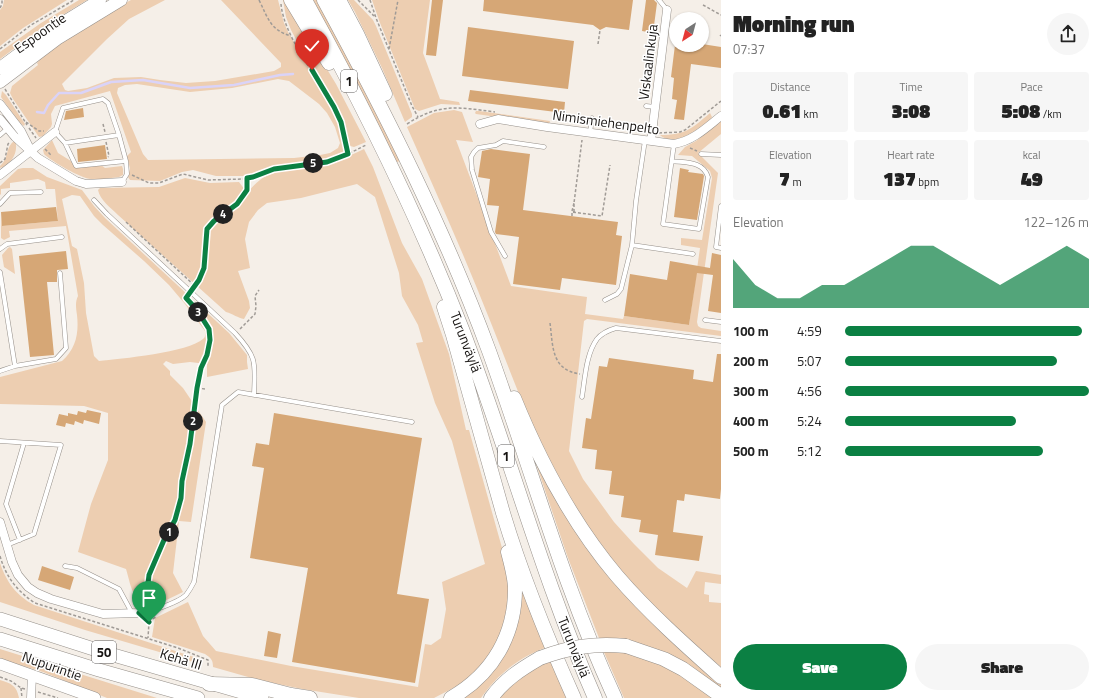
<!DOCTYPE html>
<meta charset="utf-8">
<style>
:root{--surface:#fff;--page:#f6f6f6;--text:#222;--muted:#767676;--accent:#0b8043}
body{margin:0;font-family:"Titillium Web",sans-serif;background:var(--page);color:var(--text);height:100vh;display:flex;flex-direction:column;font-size:15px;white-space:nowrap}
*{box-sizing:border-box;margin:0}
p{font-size:13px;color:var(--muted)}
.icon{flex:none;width:22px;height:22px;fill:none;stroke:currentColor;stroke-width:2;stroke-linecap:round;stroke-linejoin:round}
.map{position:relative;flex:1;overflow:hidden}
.panel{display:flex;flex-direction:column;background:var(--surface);width:380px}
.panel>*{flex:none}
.needle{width:26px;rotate:216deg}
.tools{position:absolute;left:669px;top:12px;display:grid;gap:8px}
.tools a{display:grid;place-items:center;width:40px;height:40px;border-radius:50%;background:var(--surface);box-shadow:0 1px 3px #0004;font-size:20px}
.pin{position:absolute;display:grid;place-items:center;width:34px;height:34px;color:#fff;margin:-41px -17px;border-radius:50% 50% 50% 0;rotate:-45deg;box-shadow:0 0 4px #0007}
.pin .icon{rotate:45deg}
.km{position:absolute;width:20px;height:20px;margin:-10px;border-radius:50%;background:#222;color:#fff;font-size:11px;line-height:20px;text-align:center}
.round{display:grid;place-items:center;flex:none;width:42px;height:42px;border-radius:21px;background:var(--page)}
.head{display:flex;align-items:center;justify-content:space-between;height:68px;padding:0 12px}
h1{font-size:22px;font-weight:800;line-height:30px}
.stats{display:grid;grid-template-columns:repeat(3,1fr);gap:6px;height:68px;padding:4px 12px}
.stats div{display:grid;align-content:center;border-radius:4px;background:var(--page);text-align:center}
.stats b{font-size:20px;font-weight:800}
.stats small{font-size:11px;font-weight:400}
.stats p{font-size:11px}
.chart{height:112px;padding:8px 12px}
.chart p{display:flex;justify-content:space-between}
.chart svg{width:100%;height:72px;margin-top:4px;fill:var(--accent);opacity:.7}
.primary-button{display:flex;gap:8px;margin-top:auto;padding:8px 12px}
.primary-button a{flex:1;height:46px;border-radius:24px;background:var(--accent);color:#fff;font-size:16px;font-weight:800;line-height:46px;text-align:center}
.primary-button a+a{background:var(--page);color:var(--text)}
ul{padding:0 12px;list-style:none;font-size:13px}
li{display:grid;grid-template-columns:64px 48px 1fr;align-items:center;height:30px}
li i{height:10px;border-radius:5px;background:var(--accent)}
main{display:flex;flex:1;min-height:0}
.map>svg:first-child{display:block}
.green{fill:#edceb1;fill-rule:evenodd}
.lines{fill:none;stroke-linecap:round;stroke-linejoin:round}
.stream{stroke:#dad3f8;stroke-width:2.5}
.building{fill:#d6a776}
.service-casing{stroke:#96908a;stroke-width:5}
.minor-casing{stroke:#96908a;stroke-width:9}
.secondary-casing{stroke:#96908a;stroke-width:12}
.primary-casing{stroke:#96908a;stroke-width:13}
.trunk-casing{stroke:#96908a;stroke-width:14}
.motorway-casing{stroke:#96908a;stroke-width:15}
.path{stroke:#a09b96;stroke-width:1.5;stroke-dasharray:3 2;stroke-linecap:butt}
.service{stroke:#fff;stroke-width:4}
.minor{stroke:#fff;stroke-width:8}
.secondary{stroke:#fff;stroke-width:11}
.primary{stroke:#fff;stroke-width:12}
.trunk{stroke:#fff;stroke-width:13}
.motorway{stroke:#fff;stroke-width:14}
.motorway-bridge-casing{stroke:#96908a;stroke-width:15;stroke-linecap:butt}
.motorway-bridge{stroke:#fff;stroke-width:14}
.route-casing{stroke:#fff;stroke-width:8}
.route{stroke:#0b8043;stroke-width:5}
.labels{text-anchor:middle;stroke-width:3;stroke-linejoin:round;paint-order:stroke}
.shield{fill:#fff;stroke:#5d5b5a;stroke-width:1}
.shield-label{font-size:13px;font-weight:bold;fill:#181513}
.street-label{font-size:14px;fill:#181513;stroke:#fff}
</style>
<main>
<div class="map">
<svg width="721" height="698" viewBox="0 0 721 698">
<rect width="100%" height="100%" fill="#f5efe8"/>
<!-- green -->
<path class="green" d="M4,0H67L23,28L0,46V10L3,6Z
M79,0H87L43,27L0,59V52L41,23Z
M131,0H165L129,19L107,39L62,84L65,90L68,91L87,88L114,78L141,77L160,80L186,83L215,81L274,71L281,67V63L221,0H278L284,23L289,34L324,92L336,114L344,141L345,148L343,152L338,156L325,160L278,167L246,176H216L193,170L182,172L160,181L130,180L128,177L130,169L127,156L131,152L110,91L55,106L51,114L52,124L51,127L43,136L39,137L13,99L10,93L12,86L38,65L37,63L42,57L94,20ZM278,79L289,81L319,104L327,113L335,127L340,143L338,148L330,153L320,155L294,158L148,160L143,154L117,93L118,88L125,85L137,84L190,92L232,88Z
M283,0H285L336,84L366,142L354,147L350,146C341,102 311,69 291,30L286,17Z
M310,0H317L402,160L395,163Z
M348,0H354L373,20L376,26L412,114V117L405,122L382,68L355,12Z
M372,0H430L423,53L440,99L459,102L460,105L441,104L419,111L415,109L380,23Z
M2,91L6,95L25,124L24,126L19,122L3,100L1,97Z
M454,110L462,112L473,142L456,140L511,286L587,297L585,314L623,319L624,316L689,325L700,248L681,245V238L702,240L712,178L710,171L692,156L678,155L685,147L696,141L721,121V134L698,153L718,173L697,322L698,326L701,328L721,331V336L587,319L584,321L569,451L583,479L614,522L634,544L658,568L687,588L696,571L721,575V584L705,582L704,594L709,595V602L721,603V667C705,653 688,640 672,626C642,597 614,564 589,530C545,468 519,393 491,323C465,257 436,192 407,127L434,113Z
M476,111H479L550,121L549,124L476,114L475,113Z
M710,113L712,117L711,119C699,128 675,149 660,135C686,135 691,129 710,113Z
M15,140C19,151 12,165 0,168V166C10,157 4,149 15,140Z
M52,140L58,153L71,161L76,168L101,165L105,168L122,166L123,169V175L119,177C110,178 100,180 91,179C82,179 51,161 44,154L43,150Z
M364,149L373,167L402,243L422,279L449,354L466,430H469L504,555L507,569L509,595L506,618L499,639L480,668L461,684L434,698H359L302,689L259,680L213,667C213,660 211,658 205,654L152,637L155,618L188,602L203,636L216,651L291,666L418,687L425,644L431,645L441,638L446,609L442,582L485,564L452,441L435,403L416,343L423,342L418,325L402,296L399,273L375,197L357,184L301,198L267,203L258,210L249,222L245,239L250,268L238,271L249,301L250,308L244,319C238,318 233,314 226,312L118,215C111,208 100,200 98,190L100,188L159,187L185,178L210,183L239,182L245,190L241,200C247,194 253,185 260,180C274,169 292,171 308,168C328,165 346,158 364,149Z
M23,168H33L47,177L82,190L94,206L105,218L229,333L247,355V362L248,369L207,377V364L190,362L173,364L166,361L163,364L170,371V375L183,388L206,422L191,522L179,521L173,573L183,592L152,607C148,601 142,599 139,593L135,595C130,588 129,578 126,569L78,552L91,504L108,460V413L84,406L0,404V377L62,361C76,349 79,333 77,315C76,308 75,302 78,296L66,226L9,231L10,237L4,240L1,238V212L2,226L58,221L55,189H46L45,182L38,179L10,183V188L1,189V194L0,195V186L18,169ZM72,195L80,196L94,216L103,225L144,261L169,285L185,304L205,331C205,334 206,337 203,339C189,352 120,359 99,361L94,356L86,313L84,283L77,249L72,246L62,199Z
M8,248L10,247L12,249L15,274L4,267L2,255Z
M531,449L565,511L721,682V689L599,638L568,558Z
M0,563C7,583 16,595 34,605L200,659L197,662H193L85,630L0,602Z
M519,582L545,648C519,657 496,676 481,698H461L473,690L492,673L502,658Z
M0,649L157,698H107L43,672L0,659Z
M603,650L618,651L641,656L679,673L716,698H624Z
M551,660L568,698H498L530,668Z
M0,680C11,683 17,686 19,698H0Z"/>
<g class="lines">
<!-- stream -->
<path class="stream" d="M37,112L44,113L48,105L59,93H81L111,82L143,80L190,88L234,85L280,75L293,74"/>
</g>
<!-- building -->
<path class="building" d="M432,0H443L436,56L426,55Z
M484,0H633L629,30L606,27L600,30L593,25L483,11Z
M646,0H654L657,3L653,33L642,31Z
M468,27L574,41L568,89L462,76Z
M702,44L721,47V68L691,64L684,120L674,119L677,100L672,99L674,78L671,77L675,45Z
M470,90L565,102L564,113L468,101Z
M83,108L84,117L64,120L66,111Z
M105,145L107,159L78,162L77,149Z
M491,149L530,154L523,210L618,222L616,235L622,236L616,285L562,278L560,290L513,284L519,237L496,234L495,232L499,206L487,205L490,179L478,177L482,151Z
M680,168L689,170L688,172L703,174L704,176L697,220L674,217Z
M56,207L58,221L2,226L1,212Z
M66,251L68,269L57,270V282H47L54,355L30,357L19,256Z
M712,253L721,255V313L708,311L713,275L697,273L689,325L624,316L630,274L667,280L670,261L710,268Z
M717,354H721V489L720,499L685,494L684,501L677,500L673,532L703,536L699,561L655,555L658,535L639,532L641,520L621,517L624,496L609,494L612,471L595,469L597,450L582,448L586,418L591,419L599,366L607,367L609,358L694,370L693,379L713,382Z
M87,410L101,413L99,424L84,420L83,424L75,421L74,425L66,423L65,427L56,425L59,414L68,416V413L77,415L78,411L86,413Z
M274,413L422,438L397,594L429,599L415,683L292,662L308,568L250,558L264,468L252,466L256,443L269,445Z
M42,566L74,577L70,590L38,580Z
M268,631L281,634L277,658L264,656Z"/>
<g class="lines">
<defs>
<path id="service" d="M659,0L667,10
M646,106L655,107
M590,133L592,118
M0,135L8,128
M645,140L636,201L632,245L693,254
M65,143L119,135
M701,154L721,155
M672,161C686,163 703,161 708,177L699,229L663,224L674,144
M122,182L127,174L126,161L119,135L108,103L103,99L63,108L55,132L65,143L76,166L126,161
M94,200L107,214L235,333C258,358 255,363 254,395
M0,204L10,193L41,192
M721,206L716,247L721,248
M0,249L7,244L62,237
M505,256L491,232L472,170L471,157L474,152L478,148L496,145L503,141L544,147
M0,272L15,366
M605,300L617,294L621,289L632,245
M705,320L721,322
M0,371L15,366L56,359L66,348L60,273
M582,397C585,378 586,354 597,339C602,333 609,330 616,328L721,341
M0,441L61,445L34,534L7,545
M20,540L6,504L24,443
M65,566L77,568L119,589L132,613
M139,613C149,613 179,602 186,595C189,591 192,586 194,582L222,405L238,392L412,422"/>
<path id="minor" d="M0,104L21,131L29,147
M0,119L15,137L38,158L76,181L86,184L122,182
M480,124L498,119L547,127L674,144C693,141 707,127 721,116
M651,141L667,10
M0,175L55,132
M0,522L12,562L18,575L28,587L37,593L51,599L103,614L139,613
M31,698L32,675"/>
<path id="secondary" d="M0,664L95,698"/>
<path id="primary" d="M0,68L51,30L100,0
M0,82L57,39L121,0"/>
<path id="trunk" d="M0,619L103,652L262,698
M0,639L99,670L198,698"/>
<path id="motorway" d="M291,0L329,63
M305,0C364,107 418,216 462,329C509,452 542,578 595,698
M324,0C386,114 444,229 489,351C531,467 563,586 615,698
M339,0L357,34L385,94
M444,307L453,335C470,394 486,454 503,513C522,576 547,638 574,698
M514,398C540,462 572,523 617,576C648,612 685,645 721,677
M626,646L664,659L683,669L721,696
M209,684L252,685L291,695L310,698
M451,698C493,674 516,634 515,586C514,575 511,563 508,552
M491,698C504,680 521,669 540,658"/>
</defs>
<!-- service casing -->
<use href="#service" class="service-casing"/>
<!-- minor casing -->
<use href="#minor" class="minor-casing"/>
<!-- secondary casing -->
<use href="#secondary" class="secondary-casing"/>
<!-- primary casing -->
<use href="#primary" class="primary-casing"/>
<!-- trunk casing -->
<use href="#trunk" class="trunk-casing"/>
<!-- motorway casing -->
<use href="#motorway" class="motorway-casing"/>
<!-- path -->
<path class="path" d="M259,0C268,18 270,30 291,36
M358,0L374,16
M370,0L376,18L412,106L418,117
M281,4C284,37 318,78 334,107C342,122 345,138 348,154
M703,5L721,15
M0,8L2,4V0
M720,36L721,35
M598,44L600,30
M0,49L31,25L74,0
M389,49L398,0
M5,89L27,125
M26,122L39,131H44
M103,124L105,132
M407,124C439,103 458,107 495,112
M29,128L36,138
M659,133L680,132L685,130L721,101
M106,142L109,156L108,157
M690,148L697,151
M45,149L52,156
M0,163L5,159L8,144L10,142
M132,175L149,183H159L183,174L208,180L243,179L253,177L273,169L327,161L348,154L366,145
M572,211L574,203
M574,212V203L582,140
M572,216V212L602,216L610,165
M126,222L195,286
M194,287L199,280L204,268L207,229L214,221L237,204L247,190V178
M550,323C553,346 551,370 580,374
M240,329L255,314L256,306L255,296L259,290
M197,388L205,389
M0,556C6,577 17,591 35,603L178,648L208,660V667
M152,605L147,592L149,575L164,540L175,520L181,498L182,481L190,444L197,388L201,368L207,355L210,340L209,329L197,310L186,298L188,296
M145,618L149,622L148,638
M149,622L157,616
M0,677L11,681L21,688L25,689
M21,688L22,698
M38,692L58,698"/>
<!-- service -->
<use href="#service" class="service"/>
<!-- minor -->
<use href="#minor" class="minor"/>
<!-- secondary -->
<use href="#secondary" class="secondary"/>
<!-- primary -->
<use href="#primary" class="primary"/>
<!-- trunk -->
<use href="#trunk" class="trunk"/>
<!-- motorway -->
<use href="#motorway" class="motorway"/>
<defs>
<path id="motorway-bridge" d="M540,658C570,647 593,643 626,646"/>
</defs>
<!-- motorway-bridge casing -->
<use href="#motorway-bridge" class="motorway-bridge-casing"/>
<!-- motorway-bridge -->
<use href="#motorway-bridge" class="motorway-bridge"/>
</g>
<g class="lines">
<defs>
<path id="route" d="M149,622L139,613H147L154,610L147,592L149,575L164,540L175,520L181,498L182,481L190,444L197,388L201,368L207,355L210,340L209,329L197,310L186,298L199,280L204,268L207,229L214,221L237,204L247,190V178L253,177L274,169L327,162L348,154L341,122L334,107L312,70"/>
</defs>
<!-- route casing -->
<use href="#route" class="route-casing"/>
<!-- route -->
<use href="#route" class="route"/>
</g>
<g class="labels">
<!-- shield labels -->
<g class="shield">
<rect x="341" y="70" width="16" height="22" rx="3"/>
<rect x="498" y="445" width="16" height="22" rx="3"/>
<rect x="92" y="641" width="24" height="22" rx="3"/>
</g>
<g class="shield-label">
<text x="349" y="86">1</text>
<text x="506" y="461">1</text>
<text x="104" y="657">50</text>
</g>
<!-- street labels -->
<g class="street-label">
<text transform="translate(40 33) rotate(-35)" y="5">Espoontie</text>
<text transform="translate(648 62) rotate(-83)" y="5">Viskaalinkuja</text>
<text transform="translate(606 122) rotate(8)" y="5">Nimismiehenpelto</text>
<text transform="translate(466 342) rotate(69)" y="5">Turunväylä</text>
<text transform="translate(574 647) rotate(68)" y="5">Turunväylä</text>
<text transform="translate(181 659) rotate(17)" y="5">Kehä III</text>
<text transform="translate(52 666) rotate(19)" y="5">Nupurintie</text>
</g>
</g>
</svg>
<div class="tools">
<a><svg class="needle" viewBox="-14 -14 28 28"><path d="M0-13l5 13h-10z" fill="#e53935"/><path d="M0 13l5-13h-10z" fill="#767676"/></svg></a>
</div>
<div class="pin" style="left:149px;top:622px;background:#1e9e55"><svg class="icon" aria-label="arrive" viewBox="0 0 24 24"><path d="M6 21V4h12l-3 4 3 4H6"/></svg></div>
<div class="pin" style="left:312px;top:70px;background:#d93025"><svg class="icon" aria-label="check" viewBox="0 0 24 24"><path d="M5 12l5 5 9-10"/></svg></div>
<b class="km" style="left:169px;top:532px">1</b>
<b class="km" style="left:193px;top:421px">2</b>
<b class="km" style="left:198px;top:312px">3</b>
<b class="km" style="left:223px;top:214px">4</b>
<b class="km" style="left:313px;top:163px">5</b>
</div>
<section class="panel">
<div class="head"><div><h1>Morning run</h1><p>07:37</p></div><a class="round"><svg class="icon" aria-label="share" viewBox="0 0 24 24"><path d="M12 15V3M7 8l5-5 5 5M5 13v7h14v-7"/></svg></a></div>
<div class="stats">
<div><p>Distance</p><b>0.61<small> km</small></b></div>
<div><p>Time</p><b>3:08</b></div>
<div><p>Pace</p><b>5:08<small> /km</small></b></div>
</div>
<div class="stats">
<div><p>Elevation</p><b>7<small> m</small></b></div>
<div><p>Heart rate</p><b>137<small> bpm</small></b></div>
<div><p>kcal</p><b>49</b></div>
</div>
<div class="chart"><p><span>Elevation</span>122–126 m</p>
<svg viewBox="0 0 160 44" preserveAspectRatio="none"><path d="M0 44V14L10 30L20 38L30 38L40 30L50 30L60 22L70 14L80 6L90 6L100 14L110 22L120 30L130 22L140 14L150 6L160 14V44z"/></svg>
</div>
<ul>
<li><b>100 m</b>4:59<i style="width:97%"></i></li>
<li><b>200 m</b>5:07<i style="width:87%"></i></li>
<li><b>300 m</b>4:56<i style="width:100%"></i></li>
<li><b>400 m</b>5:24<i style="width:70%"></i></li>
<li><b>500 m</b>5:12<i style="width:81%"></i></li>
</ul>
<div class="primary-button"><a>Save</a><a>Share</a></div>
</section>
</main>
